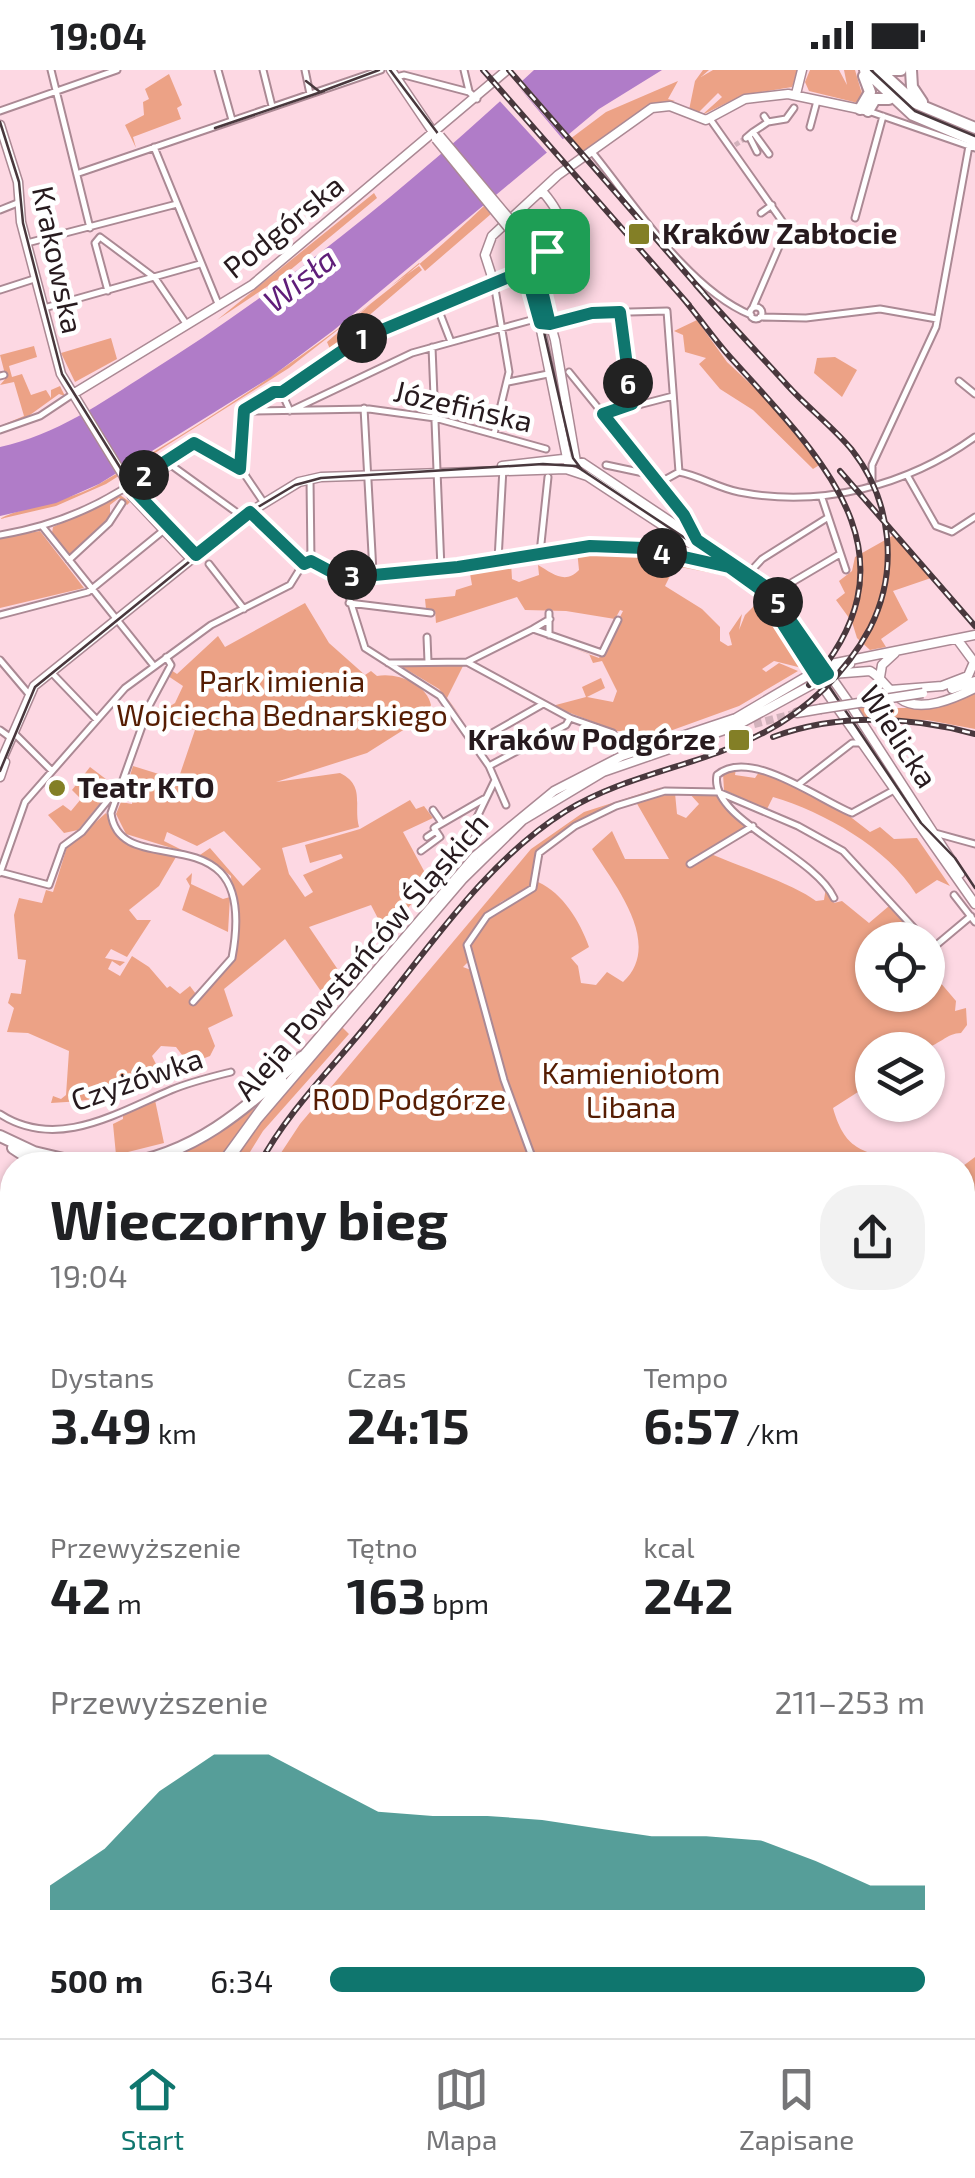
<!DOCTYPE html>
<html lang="pl">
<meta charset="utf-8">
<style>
:root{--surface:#fff;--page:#f2f2f2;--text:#202124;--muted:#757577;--line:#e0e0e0;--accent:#0f766e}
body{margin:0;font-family:"Exo 2",sans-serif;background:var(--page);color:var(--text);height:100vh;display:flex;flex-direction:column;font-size:38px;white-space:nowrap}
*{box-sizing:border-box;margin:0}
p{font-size:32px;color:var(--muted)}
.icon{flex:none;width:55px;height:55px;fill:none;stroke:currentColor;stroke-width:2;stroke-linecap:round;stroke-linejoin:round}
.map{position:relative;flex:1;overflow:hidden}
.side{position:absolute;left:0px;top:1082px;width:975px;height:888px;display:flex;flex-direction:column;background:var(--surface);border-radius:40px 40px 0 0;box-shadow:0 2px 8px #0004}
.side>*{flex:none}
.tools{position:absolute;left:855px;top:852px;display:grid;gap:20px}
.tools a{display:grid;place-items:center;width:90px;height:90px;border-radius:50%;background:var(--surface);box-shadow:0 2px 8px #0004;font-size:50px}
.pin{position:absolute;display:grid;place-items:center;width:85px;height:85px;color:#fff;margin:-42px;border-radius:20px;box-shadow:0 5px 15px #0006}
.km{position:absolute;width:50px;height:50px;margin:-25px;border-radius:50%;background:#222;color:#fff;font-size:28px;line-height:50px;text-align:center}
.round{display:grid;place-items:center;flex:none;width:105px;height:105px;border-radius:40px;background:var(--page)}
.summary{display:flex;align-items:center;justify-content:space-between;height:170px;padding:0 50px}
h1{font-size:55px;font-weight:700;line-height:75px}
.metrics{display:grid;grid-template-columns:repeat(3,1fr);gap:15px;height:170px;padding:10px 50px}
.metrics div{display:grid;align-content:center}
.metrics b{font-size:50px;font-weight:700}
.metrics small{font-size:28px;font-weight:400}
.metrics p{font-size:28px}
.chart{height:280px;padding:20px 50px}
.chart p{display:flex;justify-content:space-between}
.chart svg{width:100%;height:180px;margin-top:10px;fill:var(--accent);opacity:.7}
ul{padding:0 50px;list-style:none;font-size:32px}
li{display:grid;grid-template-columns:160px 120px 1fr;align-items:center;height:75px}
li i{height:25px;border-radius:12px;background:var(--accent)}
.status{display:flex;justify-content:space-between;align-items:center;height:70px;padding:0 50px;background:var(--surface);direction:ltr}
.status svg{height:28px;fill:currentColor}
.menu{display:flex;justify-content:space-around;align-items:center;height:140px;border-top:2px solid var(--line);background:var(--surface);font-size:28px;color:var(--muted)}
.menu a{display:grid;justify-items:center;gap:5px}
.menu .selected{color:var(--accent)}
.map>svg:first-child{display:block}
.green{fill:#eca286}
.water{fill:#b07cc8}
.pier{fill:#fdd8e3}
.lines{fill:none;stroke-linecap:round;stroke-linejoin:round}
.street-tunnel{stroke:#d2b2bc;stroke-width:5;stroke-dasharray:5 2.5;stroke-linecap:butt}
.secondary-tunnel{stroke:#d2b2bc;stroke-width:8;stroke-dasharray:8 4;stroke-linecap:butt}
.street-casing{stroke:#ab8994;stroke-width:9}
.secondary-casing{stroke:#ab8994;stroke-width:11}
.primary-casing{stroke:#ab8994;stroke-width:14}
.street{stroke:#fff;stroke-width:5}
.secondary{stroke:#fff;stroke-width:8}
.primary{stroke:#fff;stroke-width:10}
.tram{stroke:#49383d;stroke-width:2.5}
.rail-casing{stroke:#49383d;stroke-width:6}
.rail{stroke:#fff;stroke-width:2.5;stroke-dasharray:8;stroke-linecap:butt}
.secondary-bridge-casing{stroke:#ab8994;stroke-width:11;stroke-linecap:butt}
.secondary-bridge{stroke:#fff;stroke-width:8}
.route-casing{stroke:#fff;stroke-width:20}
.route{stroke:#0f766e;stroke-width:12}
.poi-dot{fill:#837f26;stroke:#fff;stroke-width:4}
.labels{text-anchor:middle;stroke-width:9;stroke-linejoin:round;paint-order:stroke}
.street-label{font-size:30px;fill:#271a1e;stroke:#fff}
.poi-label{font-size:30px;font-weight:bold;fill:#271a1e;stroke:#fff;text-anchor:start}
.park-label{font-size:30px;fill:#561d03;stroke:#fff}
.water-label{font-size:32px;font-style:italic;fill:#5f1d79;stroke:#fff}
</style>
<div class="status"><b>19:04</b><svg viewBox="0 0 49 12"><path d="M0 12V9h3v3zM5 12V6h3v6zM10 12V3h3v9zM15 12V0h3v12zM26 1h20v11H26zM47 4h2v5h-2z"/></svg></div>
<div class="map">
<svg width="975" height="1968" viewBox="0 0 975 1968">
<rect width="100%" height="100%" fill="#fdd8e3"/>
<!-- green -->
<path class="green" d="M703,0H709L701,7L713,0H799L792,17L743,25L702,45L722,27L718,23L697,44L689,40L695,11Z
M810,0H839L847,15L844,0H855L862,24L859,0L867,21L858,33L809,21L805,12Z
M169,4L182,35L177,38L181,49L133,67L136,78L125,55L144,45L143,32L149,29L145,19Z
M678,11L668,29L675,31L648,36L581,83L570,69L606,42Z
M374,123L377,128L283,206L217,250Z
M484,136L491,144L425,201L419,193L391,216L419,196L422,200L330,279L327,272L371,234L289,298L106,414L56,436L0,449C17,438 71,431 99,414C235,336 370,245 484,136Z
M697,250L727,292L777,339L821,394L813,399L753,340L720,319L699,294L706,288L685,282L683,265L674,261Z
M111,268L117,289L75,312L61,283Z
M34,276L37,287L9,296L12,307L22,304L31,325L46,320L51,328V320L60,316L65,326L59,324L23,350L0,356L24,346L14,312L0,315L6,308L0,285Z
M835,287L857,300L842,327L814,303L817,288Z
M120,425L130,432L127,435L119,428L110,435V449L71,487L52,463L53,457Z
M40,461L84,518L0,538V468Z
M894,465L931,508L893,521L908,550L881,569L886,577L870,580L857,568L852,552L836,530L845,523L839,511L852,501L855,487Z
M597,478L642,480L723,499L722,505L675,496L665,516L702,539L720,557V571L728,576L732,575L729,563L742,544L739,560L745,545L763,527L802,598L774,591L762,599L766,602L779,593L798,601L739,636L645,670L633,661H617L552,636L586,627L582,617L601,608L605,618L587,627L613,632L617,621L602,591L593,593L589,584L564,575L599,588L623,541L620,540L615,549L566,541L525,540L517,527L436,553L435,541L426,539L425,529L455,526L456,520L472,515L469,498L511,492L512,509L519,512L539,505L538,495C552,503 565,515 579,500L577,480Z
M305,533L329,573L365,605L371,601L377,606C397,602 427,614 431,635L427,645L367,683L276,712L340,703C366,716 353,735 359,757L282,778L289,804L305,827L313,822L303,805L343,788L341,784L310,793L305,775L360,759L410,730L416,739L424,736L433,748L403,762L430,812L386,864L371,835L309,857L347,913L329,933L285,869L224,919L233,946L208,958L215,976L210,986L189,994L176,977L161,976L152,986L158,998C126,1027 93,1031 51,1033L53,1026L61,1029L66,1025L69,981L28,963L7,962L14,938L8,933L11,923L21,924L26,890L18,889L14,845L19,828L42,833L46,820L53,822L67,777L106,743L123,771L176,787L159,816L129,840L137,850H151L127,887L111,879L105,888L125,892L120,896L112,891L108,899L120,906L132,886L149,897L167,918L170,916L180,924L190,916L199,928L229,897L236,877L231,806L213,792L197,787L210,778L243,816L261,799L224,761L197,776L167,762L164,771L188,783L126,764L116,744L121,732L132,734L133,723L125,721L133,696L178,710L195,660L153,646L157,637L164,640L175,633L183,616L168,606L171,600L177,604L218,566L225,577Z
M399,595L463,596L447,628L462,648L439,619Z
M975,623V659L927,650L862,649L857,638H929Z
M90,697L115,716L78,760L64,763L48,745L63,735L71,741L81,729L72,720Z
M736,699L735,705L755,708L759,702L830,731L870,762L880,757L894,769L917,768L950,816L937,810L916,824C888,778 824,742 773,727L767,739L724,720L723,704Z
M662,717L594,744L538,782L533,815L501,832L478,853L467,870L468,892L463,897L471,900L495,973L469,875L489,846L538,812C563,823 580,852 589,877L571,888L578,896L581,913L596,915L607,902L623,912C664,874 614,814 592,779L612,761L625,789H669L636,732L675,723L677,744L686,748L699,734L689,723L716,724L725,738L750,755L709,783C738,796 794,814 816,831L824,830L826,817L834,833L842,831L869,853L889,836L919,870H872V925H928V898L956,931L955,941L966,938L967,955L961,963C947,963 938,976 923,979C907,982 889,980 872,980V1013L833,1038C846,1084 864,1079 904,1095H273L300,1054L531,779L584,742Z
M192,803L191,814L223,829L230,827L228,862L182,840L190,816L186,809Z
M342,957L349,964L263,1061L242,1095H232L252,1063Z
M155,1030L164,1073L116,1085L113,1054L123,1049V1044Z
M255,1038L218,1095H138L189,1079Z
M975,1087V1193L963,1201V1096Z
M975,1197V1315L963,1323V1205Z
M975,1318V1586L963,1590L962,1327Z
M23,1958H128V1968H24Z
M231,1958H518L521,1968H229Z"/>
<!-- water -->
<path class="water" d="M534,0H662L599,39L334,260L271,307L99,414L56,433L0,446V377C56,365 101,333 148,303C286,217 414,112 534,0Z"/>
<!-- pier -->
<path class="pier" d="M519,7L572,68L566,70L517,15L566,73L550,86L497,28Z"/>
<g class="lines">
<!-- street-tunnel -->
<path class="street-tunnel" d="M735,75L746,68"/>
<!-- secondary-tunnel -->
<path class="secondary-tunnel" d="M754,654L797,643"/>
<defs>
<path id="street" d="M51,0L90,158
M218,0L232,50
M263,0L272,36
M305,0L310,24
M464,0L469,21
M396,7L404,5L469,22L477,29
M0,41L117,0
M871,42L975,78
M710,49L787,158L753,237
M768,52L786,49L794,38
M810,57L817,31
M753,62L768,52L764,46
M749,66L757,82
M746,68L753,62L769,84
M154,77L219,236
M592,82C635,135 688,219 751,245
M79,103L381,0
M0,140L20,132
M761,143L772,135
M855,148L883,46
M27,173L177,134
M0,220L34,209
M108,221L95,173L100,167L155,208L185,252
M437,236L451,272
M750 243a6 6 0 1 1 12 0a6 6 0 1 1-12 0Z
M44,238L200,194
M620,243L632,334
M760,247L806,248L880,239L937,249
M551,254L593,243L667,241L679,402
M432,277L441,499
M569,302L685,445L691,462
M0,306L4,305
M959,311L975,324
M508,312L548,304
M282,323L290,341
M364,338L373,502
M292,340L412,283L535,249
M251,341L369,339L435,348L546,379
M604,344L673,326
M0,360L40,346L73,324
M606,395L653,405
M240,399L245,340L273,322L282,323L359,270L494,213L509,302L494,364
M907,405L936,456L952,462L975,447
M310,409L311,491
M659,413L679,402C700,406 718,418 739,422C822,438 907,416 975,367
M872,414V395L936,257L969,76
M822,428L846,500
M250,442L303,494
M42,456L154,596
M0,465C42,458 84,443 120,421C145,406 168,386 194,373L243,402L264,433
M199,482L141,421L140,415L171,395L243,447
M540,483L548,407
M69,490L109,453L122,433
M498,490L503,398
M311,491L343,508L458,497L589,475L644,479L719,495
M209,494L244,539
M749,503L762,489L827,448
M343,508L365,578L440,626L489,696L506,735
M774,523L840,484
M349,533L431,543
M549,543V565
M0,545L88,522L164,460
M533,559L550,549
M427,567L428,592
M166,587L171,595L150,634L111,743C120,817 261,733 232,888L193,932
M0,590L28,623
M467,592L570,648L613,663L608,674
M388,593L467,592L533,559L602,583L618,550
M51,602L97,650
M0,660L11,668
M13,662L52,701
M480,670L543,634
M489,696L566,655L570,648
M799,714L852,673H861
M433,740L442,753
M935,763L975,774
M427,767L436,761
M466,770L495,710
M421,781L440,767L434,758L484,729
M690,794L753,756
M0,802L49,815L63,776L82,762L118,718
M0,803L25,732L125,618L211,555L290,515L303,494
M954,825L975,852
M834,828C814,784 708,749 717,705C750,677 819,730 852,743L894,720
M928,882L971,846
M0,1044C57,1081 117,1043 171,1020C190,1012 211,1007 231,1002
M535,1095L504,1010L467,875L487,846L533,818L539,783L575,756L616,736L665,721L718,722L798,756L843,781L925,870
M0,1132L12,1142
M6,1427L12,1402
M970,1620L975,1672
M0,1721L12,1718
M962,1822L975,1811
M0,1907L12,1909
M962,1933L975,1929
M654,1958V1968
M731,1958L732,1968
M856,1958L858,1968
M942,1958L946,1968
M563,1968L564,1958"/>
<path id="secondary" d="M391,0L435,65
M796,24L802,0
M0,55L18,112L21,152L61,304L129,415L196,485
M518,159L530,182L555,270L576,392
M511,161L528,196L568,393
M527,169L540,174L555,168
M538,201C546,161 581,167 543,122
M511,206L519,194L518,178
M532,218L522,206L494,213L485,185L492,166L558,105L652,38L670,36L706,50L745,29L788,24L864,40
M73,324L252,215L507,0
M502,396L563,389L583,393L719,484
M129,415L132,426L191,489
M735,494L768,517L850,634L960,804
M832,604L870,601C882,608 888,620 899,628C920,644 955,628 975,618
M880,607L882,595L895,583
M952,619L975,611
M890,620L942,616L968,606L974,592L957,569
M797,643L820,639
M0,694L34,616L250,442L299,412L321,407L566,399L587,406L761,520L806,593L975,834
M0,707L5,692
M301,988L475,786L554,721L622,686L736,648L826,595L975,565
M228,1091L257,1050L463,809L523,750L603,702L736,656L850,594
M220,1095L282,1010
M0,1542L12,1536
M0,1552L12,1547
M0,1561L12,1558
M138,1968V1958
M145,1968V1958
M788,1968V1958"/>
<path id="primary" d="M865,0L913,45L975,71
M879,0L915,33L975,58
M885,0H901
M911,0L912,17L922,32
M860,39L870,22L864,6
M868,41L875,29H889
M0,1066L34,1082L89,1095
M13,1078L39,1095
M118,1095C196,1085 246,1038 302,987
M228,1095L230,1089
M962,1617L975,1621"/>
</defs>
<!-- street casing -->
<use href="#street" class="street-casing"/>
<!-- secondary casing -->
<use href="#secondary" class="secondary-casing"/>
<!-- primary casing -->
<use href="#primary" class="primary-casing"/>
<!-- street -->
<use href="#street" class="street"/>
<!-- secondary -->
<use href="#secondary" class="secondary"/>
<!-- primary -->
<use href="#primary" class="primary"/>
<!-- tram -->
<path class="tram" d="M390,0L525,179L573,388L582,400
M871,0L915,41L975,66
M306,11L320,22L379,0
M0,52L19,112L23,153L62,304L136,423L191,477H205
M215,58L324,21
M0,701L35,617L253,440L295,415L321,408L543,394L576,396L765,521L921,753L955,788L975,818"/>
<defs>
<path id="rail" d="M483,0L689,235
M509,0L705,225
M682,227C699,247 713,268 730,287C819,386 926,484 809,615
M840,401L975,556
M773,667C837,643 910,646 975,664
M259,1095C286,1044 329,1001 365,957C425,884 484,792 566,741C626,704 700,696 763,663C807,640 846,603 870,558C899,501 892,431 852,380C833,357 808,338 788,316C757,282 726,249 696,215
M0,1573L12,1570
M0,1590L12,1585"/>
</defs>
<!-- rail casing -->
<use href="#rail" class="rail-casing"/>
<!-- rail -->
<use href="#rail" class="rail"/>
<defs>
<path id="secondary-bridge" d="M440,66L518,159
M436,69L511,161
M820,639L923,623"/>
</defs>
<!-- secondary-bridge casing -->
<use href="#secondary-bridge" class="secondary-bridge-casing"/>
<!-- secondary-bridge -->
<use href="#secondary-bridge" class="secondary-bridge"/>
</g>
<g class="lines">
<defs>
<path id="route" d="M547,181L538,203L550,254L540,253L528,210L511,206L358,270L282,322H274L244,340L240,399L194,373L129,415L196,485L250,442L304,494L311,491L343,508L458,497L590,476L644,478L729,497L761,520L818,609L828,604L768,518L697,470L684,445L603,344L632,334L620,242L592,243L550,254L522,165L544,174L561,161L547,181"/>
</defs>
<!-- route casing -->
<use href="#route" class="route-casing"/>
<!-- route -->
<use href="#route" class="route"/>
</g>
<!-- markers -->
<g class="poi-dot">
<rect x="627" y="152" width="24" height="24" rx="5"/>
<rect x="727" y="658" width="24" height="24" rx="5"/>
<circle cx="57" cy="718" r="10"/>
</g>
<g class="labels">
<!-- street labels -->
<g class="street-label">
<text transform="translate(284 157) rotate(-39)" y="10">Podgórska</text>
<text transform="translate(57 190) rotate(78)" y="10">Krakowska</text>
<text transform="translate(463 337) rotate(13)" y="10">Józefińska</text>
<text transform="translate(898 667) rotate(57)" y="10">Wielicka</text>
<text transform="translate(362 887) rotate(-49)" y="10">Aleja Powstańców Śląskich</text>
<text transform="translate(137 1010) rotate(-19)" y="10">Czyżówka</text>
</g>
<!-- poi labels -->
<g class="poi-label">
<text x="662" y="174">Kraków Zabłocie</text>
<text x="716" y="680" text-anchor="end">Kraków Podgórze</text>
<text x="77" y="728">Teatr KTO</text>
</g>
<!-- park labels -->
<g class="park-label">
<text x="282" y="622">Park imienia<tspan x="282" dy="34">Wojciecha Bednarskiego</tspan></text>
<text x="631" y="1014">Kamieniołom<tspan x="631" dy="34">Libana</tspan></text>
<text x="409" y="1040">ROD Podgórze</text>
</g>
<!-- water labels -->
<g class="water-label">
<text transform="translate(300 210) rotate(-38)" y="11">Wisła</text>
</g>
</g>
</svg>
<div class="tools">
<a><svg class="icon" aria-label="locate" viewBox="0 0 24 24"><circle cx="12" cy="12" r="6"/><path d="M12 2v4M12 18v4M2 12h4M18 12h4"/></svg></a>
<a><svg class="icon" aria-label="layers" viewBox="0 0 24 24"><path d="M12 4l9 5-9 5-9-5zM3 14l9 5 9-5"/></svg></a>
</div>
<div class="pin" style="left:547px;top:181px;background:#1e9e55"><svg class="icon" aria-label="arrive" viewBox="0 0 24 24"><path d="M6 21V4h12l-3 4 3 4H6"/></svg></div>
<b class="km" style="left:362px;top:268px">1</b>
<b class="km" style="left:144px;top:405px">2</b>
<b class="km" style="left:352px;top:505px">3</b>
<b class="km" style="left:662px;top:483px">4</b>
<b class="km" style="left:778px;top:532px">5</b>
<b class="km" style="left:628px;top:313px">6</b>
<section class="side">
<div class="summary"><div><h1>Wieczorny bieg</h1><p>19:04</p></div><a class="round"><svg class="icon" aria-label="share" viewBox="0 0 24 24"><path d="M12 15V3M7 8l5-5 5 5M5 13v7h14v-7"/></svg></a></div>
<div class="metrics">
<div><p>Dystans</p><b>3.49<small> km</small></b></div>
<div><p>Czas</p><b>24:15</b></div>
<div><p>Tempo</p><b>6:57<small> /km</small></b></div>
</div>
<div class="metrics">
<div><p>Przewyższenie</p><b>42<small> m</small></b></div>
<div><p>Tętno</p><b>163<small> bpm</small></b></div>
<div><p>kcal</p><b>242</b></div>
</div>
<div class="chart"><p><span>Przewyższenie</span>211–253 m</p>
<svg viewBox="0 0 160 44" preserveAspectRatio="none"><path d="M0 44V38L10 29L20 15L30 6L40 6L50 13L60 20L70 21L80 21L90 22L100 24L110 26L120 26L130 27L140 32L150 38L160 38V44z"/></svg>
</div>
<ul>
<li><b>500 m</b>6:34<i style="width:100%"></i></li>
</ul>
</section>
</div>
<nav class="menu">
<a class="selected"><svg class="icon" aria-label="home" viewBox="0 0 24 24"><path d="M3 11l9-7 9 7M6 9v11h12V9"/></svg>Start</a>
<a><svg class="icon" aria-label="map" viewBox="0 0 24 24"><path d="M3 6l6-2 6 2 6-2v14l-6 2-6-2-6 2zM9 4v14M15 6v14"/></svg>Mapa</a>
<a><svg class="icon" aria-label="saved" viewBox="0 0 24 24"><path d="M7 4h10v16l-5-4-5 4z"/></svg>Zapisane</a>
</nav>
